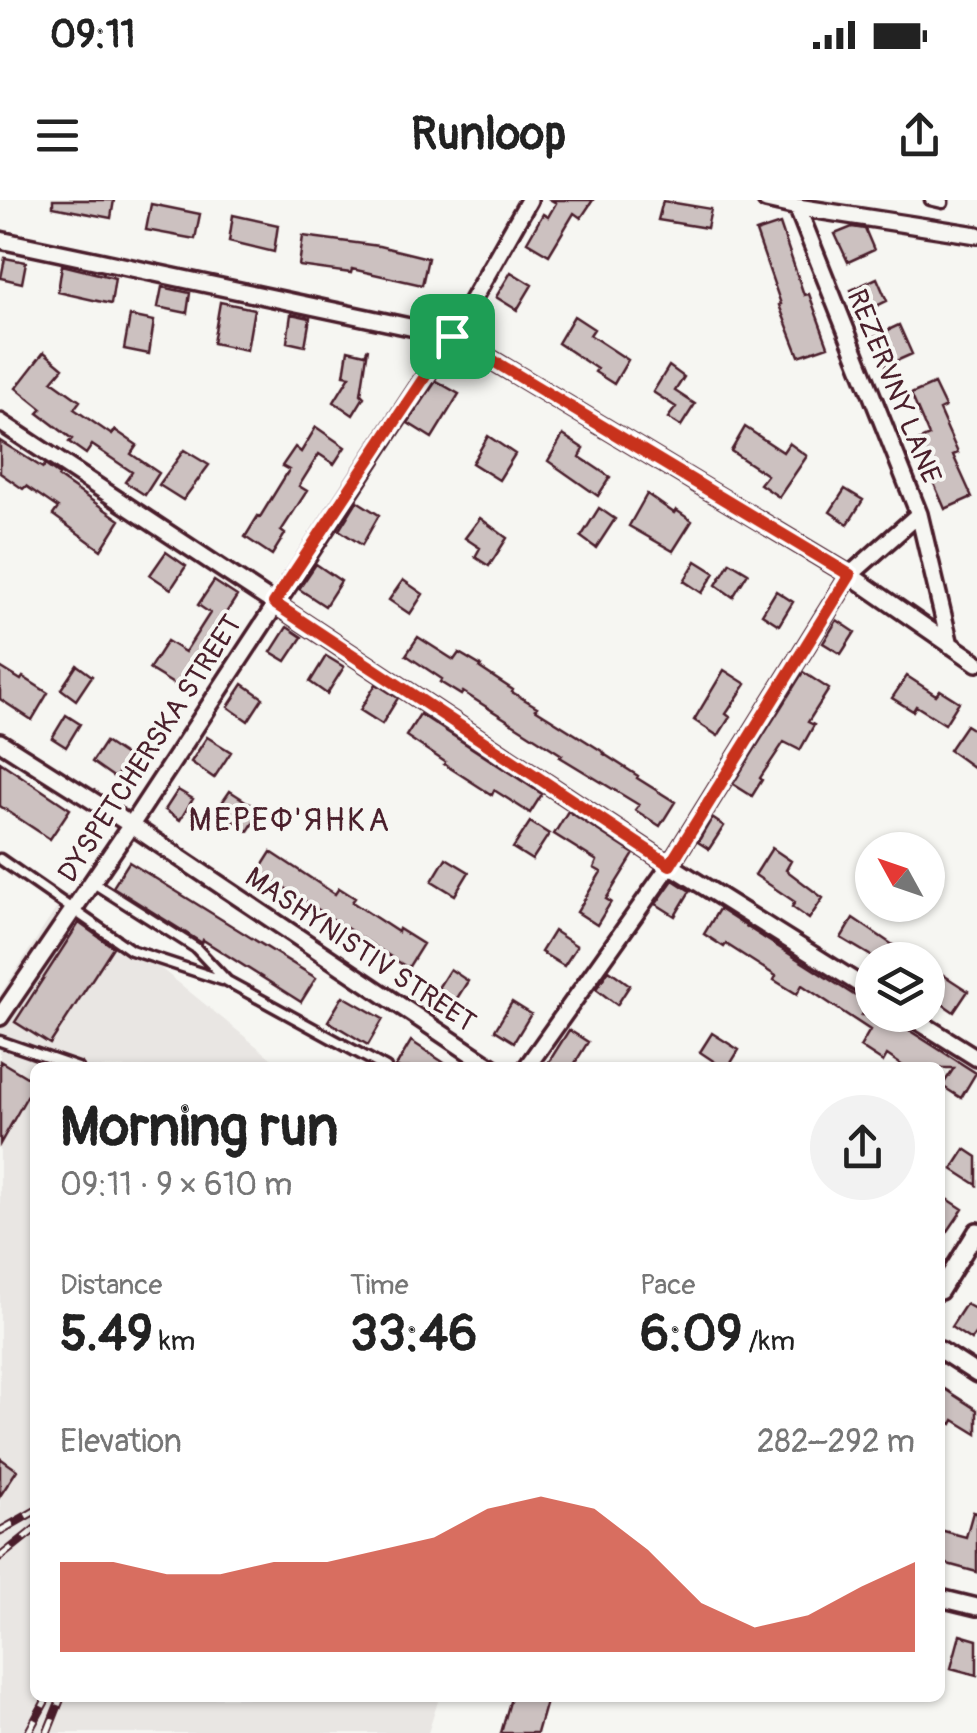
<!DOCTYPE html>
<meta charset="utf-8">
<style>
:root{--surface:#fff;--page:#f2f2f2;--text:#222;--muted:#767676;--accent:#c8321e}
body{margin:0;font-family:Pangolin,sans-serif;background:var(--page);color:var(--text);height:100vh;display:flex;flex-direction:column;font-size:38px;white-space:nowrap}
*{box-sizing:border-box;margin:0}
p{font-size:32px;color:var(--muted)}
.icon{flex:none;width:55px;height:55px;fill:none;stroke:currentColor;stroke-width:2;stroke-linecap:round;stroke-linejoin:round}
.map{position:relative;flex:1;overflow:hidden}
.side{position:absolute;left:30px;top:862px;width:915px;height:640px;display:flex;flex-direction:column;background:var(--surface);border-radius:15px;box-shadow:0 2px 8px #0004}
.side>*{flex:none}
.needle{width:65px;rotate:310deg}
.buttons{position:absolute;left:855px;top:632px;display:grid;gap:20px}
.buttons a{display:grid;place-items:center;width:90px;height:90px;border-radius:50%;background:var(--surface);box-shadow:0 2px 8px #0004;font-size:50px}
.pin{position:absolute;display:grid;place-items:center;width:85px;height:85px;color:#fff;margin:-42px;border-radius:20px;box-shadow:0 5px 15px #0006}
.round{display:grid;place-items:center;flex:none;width:105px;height:105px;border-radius:52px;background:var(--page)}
.summary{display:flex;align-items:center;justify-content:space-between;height:170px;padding:0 30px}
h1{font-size:55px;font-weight:700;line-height:75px}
.metrics{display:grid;grid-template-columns:repeat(3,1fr);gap:15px;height:170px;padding:10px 30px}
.metrics div{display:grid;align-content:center}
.metrics b{font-size:50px;font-weight:700}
.metrics small{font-size:28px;font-weight:400}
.metrics p{font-size:28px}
.chart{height:280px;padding:20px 30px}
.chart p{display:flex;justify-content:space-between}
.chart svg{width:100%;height:180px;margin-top:10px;fill:var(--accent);opacity:.7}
.status{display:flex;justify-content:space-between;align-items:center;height:70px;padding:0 50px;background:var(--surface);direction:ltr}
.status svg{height:28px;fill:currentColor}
header{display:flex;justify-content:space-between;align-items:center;height:130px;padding:0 30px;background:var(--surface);font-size:45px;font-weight:700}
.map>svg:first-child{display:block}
.built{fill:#e9e6e3}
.building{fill:#ccc1c0;stroke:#4a1f2b;stroke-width:2.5}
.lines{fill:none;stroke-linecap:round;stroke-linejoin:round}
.service-casing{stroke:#4a1f2b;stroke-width:15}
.minor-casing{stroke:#4a1f2b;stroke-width:22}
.service{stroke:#f6f6f2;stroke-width:8}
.minor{stroke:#f6f6f2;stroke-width:15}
.rail-casing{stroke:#4a1f2b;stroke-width:9}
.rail{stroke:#f6f6f2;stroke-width:5;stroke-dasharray:15;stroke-linecap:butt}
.route-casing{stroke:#fff;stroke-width:20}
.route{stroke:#c8321e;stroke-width:12}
.labels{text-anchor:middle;stroke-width:8;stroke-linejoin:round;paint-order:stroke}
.street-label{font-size:28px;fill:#4a1f2b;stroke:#f6f6f2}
.quarter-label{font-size:32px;letter-spacing:2.5px;fill:#4a1f2b;stroke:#f6f6f2}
</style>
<div class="status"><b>09:11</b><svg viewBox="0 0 49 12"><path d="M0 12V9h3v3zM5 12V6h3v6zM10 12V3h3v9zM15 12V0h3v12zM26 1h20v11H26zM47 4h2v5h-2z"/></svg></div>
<header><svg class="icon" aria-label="menu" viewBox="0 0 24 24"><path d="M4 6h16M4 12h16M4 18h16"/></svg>Runloop<svg class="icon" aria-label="share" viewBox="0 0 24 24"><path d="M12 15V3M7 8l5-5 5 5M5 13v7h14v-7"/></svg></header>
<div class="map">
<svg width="977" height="1533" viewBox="0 0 977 1533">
<rect width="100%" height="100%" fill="#f6f6f2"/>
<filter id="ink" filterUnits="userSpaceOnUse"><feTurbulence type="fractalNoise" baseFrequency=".01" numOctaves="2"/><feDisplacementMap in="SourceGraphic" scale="20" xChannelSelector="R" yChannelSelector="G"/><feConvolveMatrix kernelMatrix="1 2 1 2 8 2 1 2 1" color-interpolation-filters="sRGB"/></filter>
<g filter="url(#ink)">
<!-- built -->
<path class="built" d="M67,692L282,867L35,868V1498H439L428,1533H0V795Z"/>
<!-- building -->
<path class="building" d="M53,0H114L111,18L53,7Z
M551,0H593L581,18L574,13L549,55L527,42L543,14L548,17L556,3Z
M663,1L711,9L707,28L658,20Z
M151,4L200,14L195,39L146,30Z
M233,15L278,25L274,52L229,41Z
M780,24L804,95L809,94L828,146L799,156L779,105L781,104L756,32Z
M852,27L865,29L874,50L848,62L835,34Z
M303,36L379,46L428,58L422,85L352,69L351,73L299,66Z
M5,58L26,62L22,83L1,78Z
M62,65L115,78L111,104L58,92Z
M511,72L532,85L517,110L496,97Z
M877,78L887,101L862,113L851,90Z
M162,87L190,93L187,113L158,107Z
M220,102L254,109L247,150L213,143Z
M291,114L310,118L305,146L287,142Z
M130,116L154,121L149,154L124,149Z
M574,116L594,129L590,135L628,160L614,184L595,172L597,169L558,143Z
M899,125L912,154L885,166L873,137Z
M368,148L361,194L364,197L353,215L334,202L350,176L344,175L348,150L365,154Z
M44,152L63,168L52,181L80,201L74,209L112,235L115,230L137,245L131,254L159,273L145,295L125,282L132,272L92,245L86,254L69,242L72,239L38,213L42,209L16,188Z
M669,166L684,177L675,191L695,204L681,226L668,218L676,207L653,192Z
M436,181L459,194L432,238L408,223Z
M934,184L945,207L939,210L958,253L953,255L972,297L945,309L916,242L929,236L911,194Z
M316,227L345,247L334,264L319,254L299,286L307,291L281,331L285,334L272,355L245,337L258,316L260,317L289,270L282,266L295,247L301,252Z
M745,227L783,252L789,243L807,256L779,297L760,284L767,275L731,251Z
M563,235L584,249L580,257L610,277L598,296L548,261Z
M488,236L515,254L499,280L472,263Z
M0,241L43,268L45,265L59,275L58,277L120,320L101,350L53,315L58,308L26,286L23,289L0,273Z
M184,250L209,265L183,300L159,285Z
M845,289L863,300L848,324L830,312Z
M647,294L674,313L676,310L692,321L673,351L629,326Z
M357,301L379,315L362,345L339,330Z
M599,308L615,319L596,348L581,337Z
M480,318L507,338L489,366L475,357L480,348L465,338Z
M166,352L186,366L171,389L150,375Z
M696,361L715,373L702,393L684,381Z
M730,362L748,373L733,397L716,385Z
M316,364L341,381L325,406L299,389Z
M403,380L423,394L410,414L389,400Z
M214,381L237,396L217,427L221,429L202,457L199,455L180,488L149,469L167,441L185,452L210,413L198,405Z
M776,391L793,402L779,425L762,414Z
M837,420L855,432L841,454L823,443Z
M287,427L302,437L286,461L271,452Z
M418,437L454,460L459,453L481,466L480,468L513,490L512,492L537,507L535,509L605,553L604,554L638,576L637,578L675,602L660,626L635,610L639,605L560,557L562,555L463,492L461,495L440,482L442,479L406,455Z
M326,456L344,467L327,494L310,482Z
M77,465L92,476L76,500L61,489Z
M0,467L21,480L23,477L48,493L32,520L0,499Z
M724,470L746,484L726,514L730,517L718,536L694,520Z
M803,472L829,489L808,522L814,525L800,550L784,542L760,578L762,580L752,596L733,584Z
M907,476L936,495L940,490L959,502L945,524L916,506L913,511L892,498Z
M243,484L263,498L248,521L228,507Z
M376,484L398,498L382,524L360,510Z
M420,514L542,594L530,613L494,590L492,595L444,564L445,562L406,536Z
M66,515L80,524L66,547L52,538Z
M966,525L977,532V570L949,550Z
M207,537L231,552L214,578L191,562Z
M105,542L129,558L115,578L92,562Z
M0,562L70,609L50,639L0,606Z
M178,590L193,599L180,620L165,610Z
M230,591L261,611L248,631L217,610Z
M568,611L634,654L606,699L611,702L597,725L577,712L601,672L594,668L597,661L554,634Z
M712,618L724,626L709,649L698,642Z
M530,622L549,634L532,660L513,648Z
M772,648L791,661L786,670L823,698L809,719L792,707L795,702L755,675Z
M271,652L335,694L339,688L355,698L352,702L398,732L399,729L423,744L408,768L259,671Z
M446,658L469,672L455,695L432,681Z
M129,662L316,778L301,802L203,740L202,743L113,687Z
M673,680L690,691L675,716L656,704Z
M719,709L868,804L862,815H885L976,873L961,898L942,886L954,868H906L887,855L883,862L860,847L870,830L802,785L797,794L774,780L776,776L726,744L724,747L704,734Z
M853,718L915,760H878L841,738Z
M79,723L113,747L50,844L15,822Z
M554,731L577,746L564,766L541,752Z
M928,765L968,791L954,812L928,794Z
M450,769L468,781L456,800L438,788Z
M609,770L630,785L617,805L596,789Z
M343,796L383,819L368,845L328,821Z
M512,802L531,814L514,842L495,830Z
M569,830L588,842L572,868H545Z
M712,833L739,850L728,868H724L700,852Z
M411,841L452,868H395Z
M0,861L35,882L0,944Z
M965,949L977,957V985L952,969Z
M940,994L963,1009L940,1043Z
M966,1104L977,1110V1132L971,1140L951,1127Z
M940,1186L977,1210V1234L954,1220L952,1224L940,1217Z
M0,1258L17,1270L0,1296Z
M973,1312L977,1313V1372L940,1362V1330L966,1337Z
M960,1435L977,1440V1475L951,1468Z
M511,1498H547L537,1533H501Z"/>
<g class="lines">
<defs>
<path id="service" d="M930,0L943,3V0
M0,659L131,750L222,780
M92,682L196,748L227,781L386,868
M0,841L78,868"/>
<path id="minor" d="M766,0L797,7L977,35
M797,7L919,314L950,445
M0,40L452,136L850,375L977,463
M0,222L670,665L872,792
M0,542L131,625L493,868
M908,815L977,858
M0,817L131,625L452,136L529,0
M526,868L670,665L850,375L919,314
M940,1091L977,1031
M940,1150L977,1174
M940,1398L977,1407"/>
</defs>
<!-- service casing -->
<use href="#service" class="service-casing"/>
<!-- minor casing -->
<use href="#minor" class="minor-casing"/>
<!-- service -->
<use href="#service" class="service"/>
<!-- minor -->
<use href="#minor" class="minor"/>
<defs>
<path id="rail" d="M0,1331L35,1311
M0,1357L35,1329
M28,1533L47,1498
M47,1533L61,1498"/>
</defs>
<!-- rail casing -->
<use href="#rail" class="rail-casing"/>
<!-- rail -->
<use href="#rail" class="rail"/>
</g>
</g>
<g class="lines" filter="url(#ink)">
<defs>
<path id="route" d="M452,136L850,375L670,665L274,403Z"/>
</defs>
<!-- route casing -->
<use href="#route" class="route-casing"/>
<!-- route -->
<use href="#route" class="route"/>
</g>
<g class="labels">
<!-- street labels -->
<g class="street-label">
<text transform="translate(895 186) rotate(68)" y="10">REZERVNY LANE</text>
<text transform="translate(149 548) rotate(-57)" y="10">DYSPETCHERSKA STREET</text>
<text transform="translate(361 749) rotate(34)" y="10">MASHYNISTIV STREET</text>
</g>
<!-- quarter labels -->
<g class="quarter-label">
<text x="290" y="631">МЕРЕФ'ЯНКА</text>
</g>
</g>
</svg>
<div class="buttons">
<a><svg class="needle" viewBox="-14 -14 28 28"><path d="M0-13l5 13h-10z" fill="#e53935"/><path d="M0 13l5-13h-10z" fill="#767676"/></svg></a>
<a><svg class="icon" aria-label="layers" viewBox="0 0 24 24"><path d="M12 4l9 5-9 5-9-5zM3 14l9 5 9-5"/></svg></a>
</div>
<div class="pin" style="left:452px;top:136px;background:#1e9e55"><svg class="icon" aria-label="arrive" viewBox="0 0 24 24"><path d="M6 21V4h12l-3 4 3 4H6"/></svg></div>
<section class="side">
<div class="summary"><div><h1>Morning run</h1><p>09:11 · 9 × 610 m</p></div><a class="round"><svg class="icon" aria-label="share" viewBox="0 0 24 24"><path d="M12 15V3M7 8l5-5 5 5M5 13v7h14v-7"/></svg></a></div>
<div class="metrics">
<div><p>Distance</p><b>5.49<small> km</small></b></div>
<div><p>Time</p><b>33:46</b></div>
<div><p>Pace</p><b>6:09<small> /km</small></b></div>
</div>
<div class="chart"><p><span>Elevation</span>282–292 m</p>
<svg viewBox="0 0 160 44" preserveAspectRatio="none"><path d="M0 44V22L10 22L20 25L30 25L40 22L50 22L60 19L70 16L80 9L90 6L100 9L110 19L120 32L130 38L140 35L150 28L160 22V44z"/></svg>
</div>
</section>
</div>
